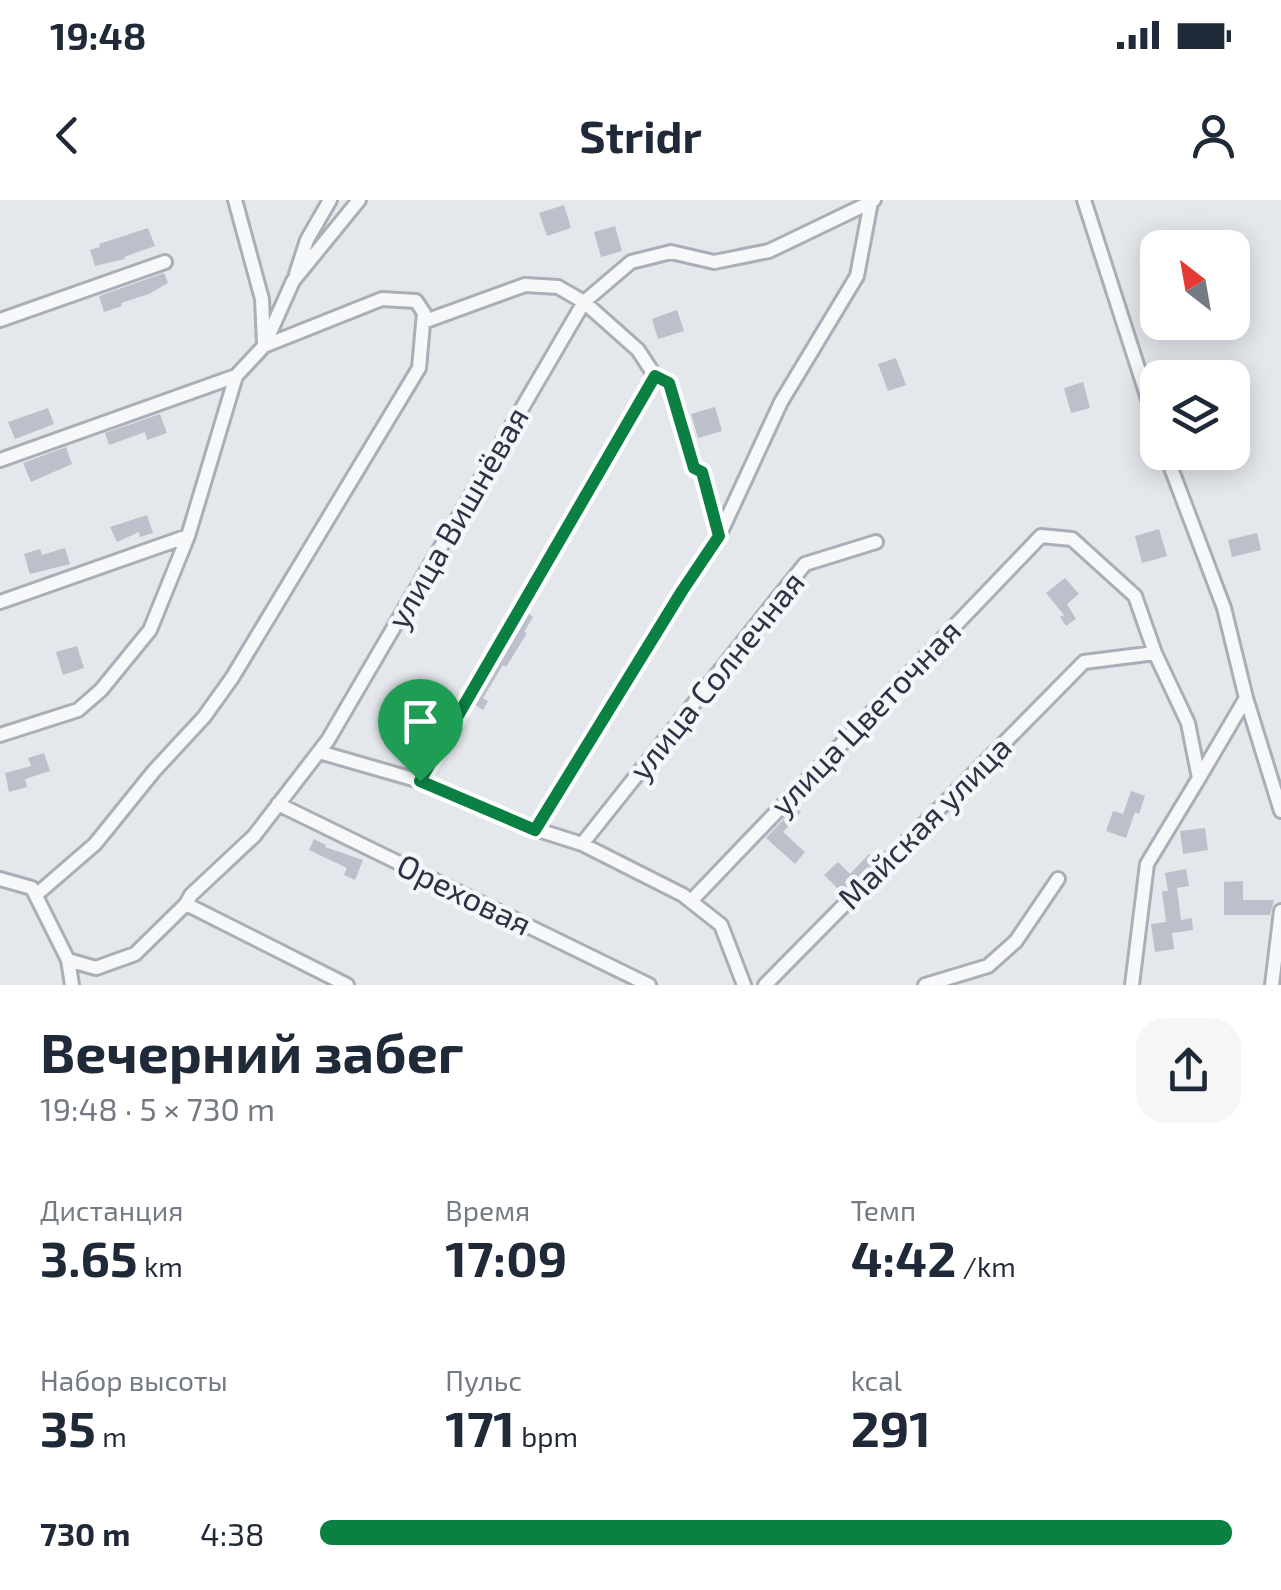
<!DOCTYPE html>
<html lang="ru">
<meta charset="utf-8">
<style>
:root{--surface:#fff;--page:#f6f6f7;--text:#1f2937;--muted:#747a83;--accent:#0b8043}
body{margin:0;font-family:"Exo 2",sans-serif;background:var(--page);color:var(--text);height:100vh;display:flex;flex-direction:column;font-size:38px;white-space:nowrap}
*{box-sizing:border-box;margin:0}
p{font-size:32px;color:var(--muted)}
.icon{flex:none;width:55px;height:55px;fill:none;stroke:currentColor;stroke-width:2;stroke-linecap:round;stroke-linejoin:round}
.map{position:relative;height:785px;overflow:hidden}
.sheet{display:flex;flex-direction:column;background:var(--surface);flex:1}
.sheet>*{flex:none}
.needle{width:65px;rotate:329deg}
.controls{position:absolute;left:1140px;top:30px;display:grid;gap:20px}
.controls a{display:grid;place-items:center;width:110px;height:110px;border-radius:20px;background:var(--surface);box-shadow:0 5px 25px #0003;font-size:50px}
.pin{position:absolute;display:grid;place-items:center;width:85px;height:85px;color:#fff;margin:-102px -42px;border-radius:50% 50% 50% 0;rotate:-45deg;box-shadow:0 0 10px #0007}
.pin .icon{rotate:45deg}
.round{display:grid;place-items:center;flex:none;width:105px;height:105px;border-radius:30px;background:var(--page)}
.summary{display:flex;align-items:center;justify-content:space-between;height:170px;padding:0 40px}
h1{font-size:55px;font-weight:700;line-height:75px}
.stats{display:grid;grid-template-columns:repeat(3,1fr);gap:15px;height:170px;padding:10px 40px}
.stats div{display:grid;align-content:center}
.stats b{font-size:50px;font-weight:700}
.stats small{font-size:28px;font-weight:400}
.stats p{font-size:28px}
ul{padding:0 40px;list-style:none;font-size:32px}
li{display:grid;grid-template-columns:160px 120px 1fr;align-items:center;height:75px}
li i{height:25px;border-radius:12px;background:var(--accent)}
.status{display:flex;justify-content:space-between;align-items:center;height:70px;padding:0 50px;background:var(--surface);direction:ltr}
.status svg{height:28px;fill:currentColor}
header{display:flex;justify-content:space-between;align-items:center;height:130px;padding:0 40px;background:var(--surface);font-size:45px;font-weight:700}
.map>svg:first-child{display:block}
.building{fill:#bbc0ca}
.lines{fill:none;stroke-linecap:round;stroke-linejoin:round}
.minor-casing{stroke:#a9aeb7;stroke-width:18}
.minor{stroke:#f7f8fa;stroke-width:12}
.route-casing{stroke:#fff;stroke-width:20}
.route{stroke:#0b8043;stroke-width:12}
.labels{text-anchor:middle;stroke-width:9;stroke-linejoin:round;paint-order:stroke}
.street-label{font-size:32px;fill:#2b3445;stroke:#f4f6f9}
</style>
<div class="status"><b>19:48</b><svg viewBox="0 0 49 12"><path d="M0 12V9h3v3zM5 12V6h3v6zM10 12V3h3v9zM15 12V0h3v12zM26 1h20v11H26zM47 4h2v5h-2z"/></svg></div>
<header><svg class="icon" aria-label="back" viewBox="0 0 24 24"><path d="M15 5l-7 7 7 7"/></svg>Stridr<svg class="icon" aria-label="person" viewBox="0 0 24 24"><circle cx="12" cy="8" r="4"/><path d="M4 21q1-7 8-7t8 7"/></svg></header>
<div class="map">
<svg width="1281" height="785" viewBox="0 0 1281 785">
<rect width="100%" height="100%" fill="#e4e7ec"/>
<!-- building -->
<path class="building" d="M564,5L571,28L547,36L539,13Z
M615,26L622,51L601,57L594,32Z
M148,28L155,46L124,57L125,59L95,66L90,50L100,47L99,44Z
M164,73L168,83L149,94L121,103L122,106L104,112L99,96Z
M677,110L684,131L658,139L652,119Z
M896,158L906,185L888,191L878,164Z
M1083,182L1090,208L1071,213L1064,188Z
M715,207L722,231L698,238L691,214Z
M48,208L54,224L15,239L8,222Z
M160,214L167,233L147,240L145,232L109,245L105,233Z
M66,247L72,264L31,282L23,263Z
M147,315L153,333L140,337L139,332L117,342L110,327Z
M1159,329L1167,356L1142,363L1135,336Z
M1257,333L1261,350L1232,357L1228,340Z
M65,348L70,364L30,374L24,354L40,349L42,355Z
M1065,378L1079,394L1067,404L1076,419L1066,426L1060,417L1064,415L1046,393Z
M529,414L533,417L524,432L527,433L506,467L503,465L483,498L488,501L483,510L475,505Z
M77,446L84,468L63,475L56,452Z
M44,553L50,571L25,579L27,587L9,592L5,573L31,566L28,558Z
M1131,591L1145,596L1139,614L1135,612L1126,638L1106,631L1113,611L1123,614Z
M795,607L801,612L783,632L805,652L795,664L766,638Z
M1205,628L1208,650L1183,654L1180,631Z
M314,639L326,645L325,647L363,660L355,680L344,675L347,668L309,650Z
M869,654L875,660L842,693L824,675L838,662L850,674Z
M1186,669L1189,686L1177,688L1181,720L1192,718L1193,730L1172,733L1174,749L1155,752L1151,724L1166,722L1162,691H1168L1165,673Z
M1243,681V700H1274L1270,715H1224V682Z"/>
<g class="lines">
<defs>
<path id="minor" d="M235,0L262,99L264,144
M1084,0L1158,230
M296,74L307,40L330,0
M0,120L165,62
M423,122L525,85L558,87L584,102L631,62L671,52L714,62L769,51L871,2
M1165,252L1224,408L1246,498L1281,611
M0,260L236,176
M719,336L781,202L857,76L871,2L874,0
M0,402L188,336
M0,535L78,510L101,490L150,430L188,336L236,176L264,146L293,81L359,0
M319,552L420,581L535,629L582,644L683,695L721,725L744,785
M1199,578L1246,498
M420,581L655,176
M278,604L649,785
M535,629L682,391L719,336L702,272L695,268L669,183L655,176
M582,644L805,364L876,342
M0,679L32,688L68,760L72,785
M36,695L95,644L154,571L204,517L232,478L419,168L424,113L416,101L382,99L264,146
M691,701L1041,336L1072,339L1135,396L1155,453L1084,462L765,785
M186,704L347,785
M68,760L96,768L135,754L186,704L191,695L254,636L328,540L584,102L638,150L655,176
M925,785L988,766L1016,741L1058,679
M1132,785L1147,664L1199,578L1188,523L1155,453
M1272,785L1281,711"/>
</defs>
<!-- minor casing -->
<use href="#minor" class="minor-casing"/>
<!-- minor -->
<use href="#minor" class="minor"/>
</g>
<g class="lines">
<defs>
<path id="route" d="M655,176L669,183L694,268L702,272L719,336L682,391L535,630L420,581Z"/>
</defs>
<!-- route casing -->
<use href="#route" class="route-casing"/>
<!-- route -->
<use href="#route" class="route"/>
</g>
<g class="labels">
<!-- street labels -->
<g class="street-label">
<text transform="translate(458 318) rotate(-60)" y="11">улица Вишнёвая</text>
<text transform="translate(717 476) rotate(-51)" y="11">улица Солнечная</text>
<text transform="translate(866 518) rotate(-46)" y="11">улица Цветочная</text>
<text transform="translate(925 623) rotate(-45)" y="11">Майская улица</text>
<text transform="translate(464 695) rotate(26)" y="11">Ореховая</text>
</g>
</g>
</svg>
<div class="controls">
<a><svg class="needle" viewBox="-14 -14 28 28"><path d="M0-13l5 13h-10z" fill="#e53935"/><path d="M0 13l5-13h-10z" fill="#747a83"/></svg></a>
<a><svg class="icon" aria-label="layers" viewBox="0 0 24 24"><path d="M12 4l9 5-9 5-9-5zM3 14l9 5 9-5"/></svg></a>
</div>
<div class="pin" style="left:420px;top:581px;background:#1e9e55"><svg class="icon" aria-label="arrive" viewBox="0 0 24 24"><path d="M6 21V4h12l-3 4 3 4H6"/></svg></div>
</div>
<section class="sheet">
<div class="summary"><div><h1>Вечерний забег</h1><p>19:48 · 5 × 730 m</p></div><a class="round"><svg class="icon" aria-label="share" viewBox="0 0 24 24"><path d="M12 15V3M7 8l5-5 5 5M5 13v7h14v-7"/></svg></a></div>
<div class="stats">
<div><p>Дистанция</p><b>3.65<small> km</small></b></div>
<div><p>Время</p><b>17:09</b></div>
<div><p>Темп</p><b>4:42<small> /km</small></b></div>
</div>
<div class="stats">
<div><p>Набор высоты</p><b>35<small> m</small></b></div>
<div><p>Пульс</p><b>171<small> bpm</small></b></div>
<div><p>kcal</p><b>291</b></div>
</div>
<ul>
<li><b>730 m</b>4:38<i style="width:99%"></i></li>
</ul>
</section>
